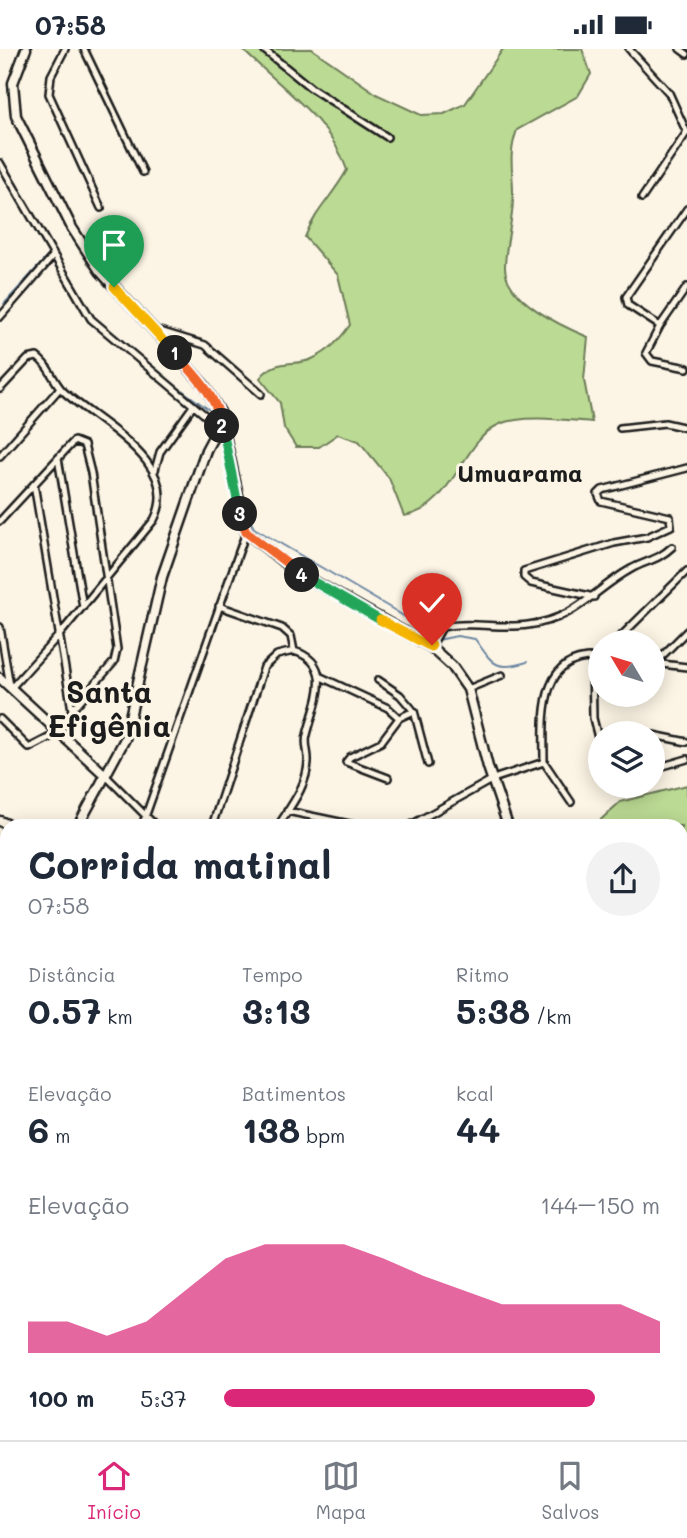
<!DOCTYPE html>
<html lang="pt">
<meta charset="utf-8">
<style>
:root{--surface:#fff;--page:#f2f2f3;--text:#1f2937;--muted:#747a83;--line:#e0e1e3;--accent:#db2777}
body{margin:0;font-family:Mali,sans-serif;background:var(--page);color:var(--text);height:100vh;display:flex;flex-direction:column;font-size:26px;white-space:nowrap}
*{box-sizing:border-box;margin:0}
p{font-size:23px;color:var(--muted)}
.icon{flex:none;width:38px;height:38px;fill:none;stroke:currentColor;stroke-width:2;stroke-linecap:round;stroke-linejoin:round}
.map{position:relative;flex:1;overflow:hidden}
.panel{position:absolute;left:0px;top:770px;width:688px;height:621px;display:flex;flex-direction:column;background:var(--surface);border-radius:21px 21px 0 0;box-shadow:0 4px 18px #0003}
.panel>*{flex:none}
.needle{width:46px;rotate:308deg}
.fabs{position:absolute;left:588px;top:581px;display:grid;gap:14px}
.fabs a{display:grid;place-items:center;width:77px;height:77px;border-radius:50%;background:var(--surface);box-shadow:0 4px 18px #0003;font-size:35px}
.pin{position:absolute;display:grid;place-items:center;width:60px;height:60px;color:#fff;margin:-72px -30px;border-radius:50% 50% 50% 0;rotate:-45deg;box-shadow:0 0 7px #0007}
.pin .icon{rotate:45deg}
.km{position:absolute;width:35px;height:35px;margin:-18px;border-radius:50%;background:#222;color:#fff;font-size:19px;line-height:35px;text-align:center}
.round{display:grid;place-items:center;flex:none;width:74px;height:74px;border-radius:37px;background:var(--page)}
.overview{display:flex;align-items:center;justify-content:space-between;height:119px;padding:0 28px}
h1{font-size:38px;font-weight:700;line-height:52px}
.figures{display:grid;grid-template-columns:repeat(3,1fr);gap:10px;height:119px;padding:7px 28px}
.figures div{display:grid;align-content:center}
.figures b{font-size:35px;font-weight:700}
.figures small{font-size:19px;font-weight:400}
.figures p{font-size:19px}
.chart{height:196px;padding:14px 28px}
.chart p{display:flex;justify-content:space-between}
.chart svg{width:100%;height:126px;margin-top:7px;fill:var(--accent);opacity:.7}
ul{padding:0 28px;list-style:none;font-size:23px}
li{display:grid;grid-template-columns:112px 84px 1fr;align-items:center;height:52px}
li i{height:18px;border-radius:9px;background:var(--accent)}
.status{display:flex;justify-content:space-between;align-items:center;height:49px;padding:0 35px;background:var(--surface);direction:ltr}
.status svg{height:19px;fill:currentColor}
.dock{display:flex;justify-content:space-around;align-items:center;height:98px;border-top:2px solid var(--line);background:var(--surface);font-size:19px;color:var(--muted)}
.dock a{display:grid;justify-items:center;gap:4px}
.dock .current{color:var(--accent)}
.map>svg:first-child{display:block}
.green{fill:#bbda93;stroke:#6c7b58;stroke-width:2}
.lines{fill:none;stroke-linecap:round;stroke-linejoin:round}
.stream{stroke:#6d87a3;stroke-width:2}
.street-casing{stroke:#1c1c1c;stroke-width:10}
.secondary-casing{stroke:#1c1c1c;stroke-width:13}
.street{stroke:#fcf5e5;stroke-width:5}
.secondary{stroke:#fcf5e5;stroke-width:8}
.split-1-casing{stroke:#fff;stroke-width:14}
.split-2-casing{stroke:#fff;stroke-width:14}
.split-3-casing{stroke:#fff;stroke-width:14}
.split-4-casing{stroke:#fff;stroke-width:14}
.split-5-casing{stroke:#fff;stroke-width:14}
.split-6-casing{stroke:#fff;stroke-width:14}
.split-1{stroke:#f5b400;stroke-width:9}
.split-2{stroke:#f0652b;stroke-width:9}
.split-3{stroke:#22a559;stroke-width:9}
.split-4{stroke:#f0652b;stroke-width:9}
.split-5{stroke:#22a559;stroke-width:9}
.split-6{stroke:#f5b400;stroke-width:9}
.labels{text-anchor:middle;stroke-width:6;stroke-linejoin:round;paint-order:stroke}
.neighbourhood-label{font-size:24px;font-weight:bold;fill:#1c1c1c;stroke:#fcf5e5}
.district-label{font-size:30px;font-weight:bold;fill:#1c1c1c;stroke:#fcf5e5}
</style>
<div class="status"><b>07:58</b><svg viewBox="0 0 49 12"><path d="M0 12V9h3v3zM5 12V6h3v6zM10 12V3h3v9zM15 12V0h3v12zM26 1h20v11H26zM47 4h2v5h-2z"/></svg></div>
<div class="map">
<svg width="687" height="1391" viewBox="0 0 687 1391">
<rect width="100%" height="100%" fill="#fcf5e5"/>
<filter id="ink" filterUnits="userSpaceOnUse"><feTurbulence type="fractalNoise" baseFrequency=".0143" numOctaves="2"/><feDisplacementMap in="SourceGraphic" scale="14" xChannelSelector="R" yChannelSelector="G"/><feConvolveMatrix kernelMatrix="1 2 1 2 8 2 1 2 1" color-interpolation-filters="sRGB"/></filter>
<g filter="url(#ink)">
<!-- green -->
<path class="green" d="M242,0H312L378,46L421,66L444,65L465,55L503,0H582L591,25L578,47L517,81C507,109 514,122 513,150C513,172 505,196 505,219C506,251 561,277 588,288L584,331L592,373C567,371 523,365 500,375C462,391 453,460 404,467L389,429L359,392L338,385L319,398H296L284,379L280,354L260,329C276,308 294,318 312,310C330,302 339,291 350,276L338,226L305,188C315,162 334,145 347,121C330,70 280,38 242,0Z
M687,736V1161L681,1146V777H594L620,753Z
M7,789V888C0,859 0,818 7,789Z"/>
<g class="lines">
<!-- stream -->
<path class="stream" d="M52,197L79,244
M4,255L47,208
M169,332L211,362
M228,378L246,464L254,479L394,561L419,577L432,591
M438,591L457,587L475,590C493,615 495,623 527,613"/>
<defs>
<path id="street" d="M65,0L51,27L49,45L101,159
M84,0L143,123
M263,0L311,39L387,88
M629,0L669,44L687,84
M680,0L687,5
M0,114L91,270L219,378
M642,149L687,83
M687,238L660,277L646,304L652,312L687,319
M0,268L53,207
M660,277L628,256L626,248L687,160
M153,280L205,296L261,345
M0,340L28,310L37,308C50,317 53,332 63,342C97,374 184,414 154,471L61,584L11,639
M620,379L665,374L687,379
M0,407L60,339
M58,409L83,558
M155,421L160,403L193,357
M34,435L72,661
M0,472L74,392L84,396L91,424L117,600L114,613L72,661L60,683L29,699L0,670
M417,542L442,578
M594,548L531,534L524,528V522L614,494L647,488L671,477L670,468L601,452L598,445L602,441L687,419
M219,557L282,579L291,587L294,602
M0,578L10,637
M442,578C471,572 499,580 528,576C577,570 593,541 631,520C647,511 657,512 672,498
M615,593L687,522
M431,598L442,578
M592,609L593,669L600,697
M653,614L687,618
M655,614L687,582
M321,628L388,659L399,669L381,693L350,708L346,713L388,729
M378,631L400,646L412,660
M468,640L502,626
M399,669L414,662L428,715
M631,684H646
M653,686L687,693
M544,713C544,670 537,604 600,609
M544,713L571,753
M653,720L687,710
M105,726L156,777
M287,762L359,777
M142,777L246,483
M212,777L264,618L277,606L294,602
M278,777C290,758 307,737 308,713C309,704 304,695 307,686C314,656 337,615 294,602
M409,777L493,730L544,713
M0,945L7,966
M0,1022L7,990
M0,1072L7,1079
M681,1175L687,1191
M0,1349L7,1354
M38,1384L43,1391
M247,1384L297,1391
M642,1384L643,1391
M214,1391L216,1384
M467,1391L472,1384
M567,1391L572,1384"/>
<path id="secondary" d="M26,0L13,34L16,67L72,179L100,222L204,336L220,363L246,483L292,520L431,598L452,617L468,640L488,718L508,777
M0,629L105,726
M0,772L11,777
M78,777L125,690L162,528L206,401L221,373
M102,1384V1391"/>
</defs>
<!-- street casing -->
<use href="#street" class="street-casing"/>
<!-- secondary casing -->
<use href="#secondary" class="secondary-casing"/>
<!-- street -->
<use href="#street" class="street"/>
<!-- secondary -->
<use href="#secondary" class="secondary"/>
</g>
</g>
<g class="lines" filter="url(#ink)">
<defs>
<path id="split-1" d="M114,238L175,304"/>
<path id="split-2" d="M175,304C196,327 216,346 222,377"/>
<path id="split-3" d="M222,377L240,465"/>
<path id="split-4" d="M240,465L246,483L302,526"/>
<path id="split-5" d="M302,526L380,571"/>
<path id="split-6" d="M380,571L431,598L432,596"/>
</defs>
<!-- split-1 casing -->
<use href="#split-1" class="split-1-casing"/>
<!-- split-2 casing -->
<use href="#split-2" class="split-2-casing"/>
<!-- split-3 casing -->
<use href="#split-3" class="split-3-casing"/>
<!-- split-4 casing -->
<use href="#split-4" class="split-4-casing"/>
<!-- split-5 casing -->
<use href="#split-5" class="split-5-casing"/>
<!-- split-6 casing -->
<use href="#split-6" class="split-6-casing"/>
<!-- split-1 -->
<use href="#split-1" class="split-1"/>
<!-- split-2 -->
<use href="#split-2" class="split-2"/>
<!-- split-3 -->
<use href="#split-3" class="split-3"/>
<!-- split-4 -->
<use href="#split-4" class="split-4"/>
<!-- split-5 -->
<use href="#split-5" class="split-5"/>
<!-- split-6 -->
<use href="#split-6" class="split-6"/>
</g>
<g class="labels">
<!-- neighbourhood labels -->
<g class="neighbourhood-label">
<text x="520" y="433">Umuarama</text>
</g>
<!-- district labels -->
<g class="district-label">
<text x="109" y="654">Santa<tspan x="109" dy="34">Efigênia</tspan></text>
</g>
</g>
</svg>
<div class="fabs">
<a><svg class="needle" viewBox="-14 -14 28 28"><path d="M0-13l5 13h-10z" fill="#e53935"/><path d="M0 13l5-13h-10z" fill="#747a83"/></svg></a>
<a><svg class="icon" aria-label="layers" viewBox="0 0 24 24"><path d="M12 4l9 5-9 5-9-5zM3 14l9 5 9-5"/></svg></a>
</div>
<div class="pin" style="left:114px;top:238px;background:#1e9e55"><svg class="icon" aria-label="arrive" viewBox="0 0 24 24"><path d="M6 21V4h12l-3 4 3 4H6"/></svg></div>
<div class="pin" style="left:432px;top:596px;background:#d93025"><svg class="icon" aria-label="check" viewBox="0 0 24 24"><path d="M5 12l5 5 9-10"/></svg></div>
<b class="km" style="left:175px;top:304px">1</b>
<b class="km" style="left:222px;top:377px">2</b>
<b class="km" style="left:240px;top:465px">3</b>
<b class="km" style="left:302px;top:526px">4</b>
<section class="panel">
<div class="overview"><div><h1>Corrida matinal</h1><p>07:58</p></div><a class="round"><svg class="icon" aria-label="share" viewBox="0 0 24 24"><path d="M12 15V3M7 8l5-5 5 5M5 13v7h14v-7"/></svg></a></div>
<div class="figures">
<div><p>Distância</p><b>0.57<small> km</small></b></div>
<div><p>Tempo</p><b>3:13</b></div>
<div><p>Ritmo</p><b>5:38<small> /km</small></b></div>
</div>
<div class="figures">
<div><p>Elevação</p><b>6<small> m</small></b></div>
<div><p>Batimentos</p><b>138<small> bpm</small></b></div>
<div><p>kcal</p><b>44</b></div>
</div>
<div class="chart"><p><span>Elevação</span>144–150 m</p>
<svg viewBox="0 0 160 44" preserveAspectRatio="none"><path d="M0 44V33L10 33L20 38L30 33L40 22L50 11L60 6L70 6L80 6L90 11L100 17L110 22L120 27L130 27L140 27L150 27L160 33V44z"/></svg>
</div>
<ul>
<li><b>100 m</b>5:37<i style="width:85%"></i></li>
</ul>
</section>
</div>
<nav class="dock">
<a class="current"><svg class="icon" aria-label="home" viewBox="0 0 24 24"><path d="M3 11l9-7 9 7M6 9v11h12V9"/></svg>Início</a>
<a><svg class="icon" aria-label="map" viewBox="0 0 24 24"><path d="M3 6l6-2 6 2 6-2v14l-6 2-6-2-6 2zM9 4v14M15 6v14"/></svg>Mapa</a>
<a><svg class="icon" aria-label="saved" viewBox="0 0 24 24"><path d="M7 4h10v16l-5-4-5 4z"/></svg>Salvos</a>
</nav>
